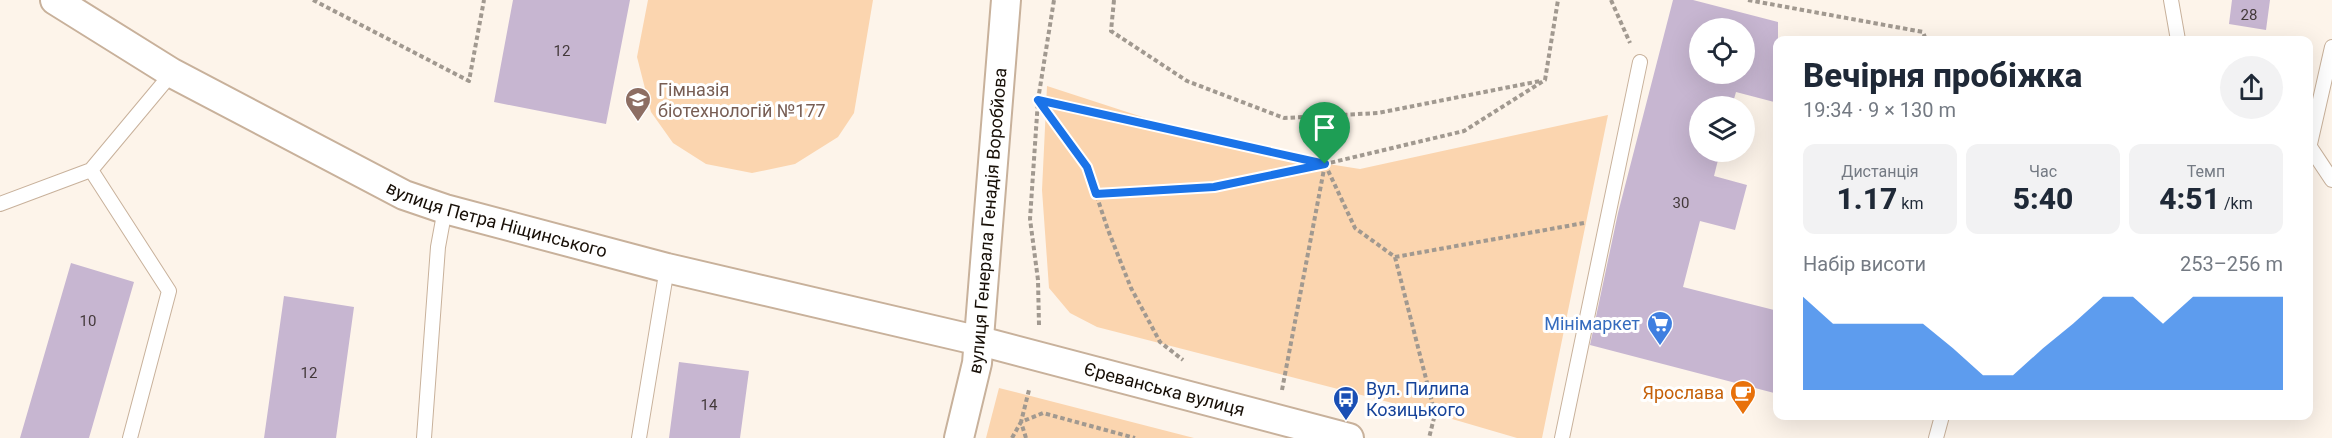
<!DOCTYPE html>
<html lang="uk">
<meta charset="utf-8">
<style>
:root{--surface:#fff;--page:#f2f2f3;--text:#1f2937;--muted:#747a83;--accent:#1a73e8}
body{margin:0;font-family:Roboto,sans-serif;background:var(--page);color:var(--text);height:100vh;display:flex;flex-direction:column;font-size:22px;white-space:nowrap}
*{box-sizing:border-box;margin:0}
p{font-size:20px;color:var(--muted)}
.icon{flex:none;width:33px;height:33px;fill:none;stroke:currentColor;stroke-width:2;stroke-linecap:round;stroke-linejoin:round}
.map{position:relative;flex:1;overflow:hidden}
.sheet{position:absolute;left:1773px;top:36px;width:540px;height:384px;display:flex;flex-direction:column;background:var(--surface);border-radius:12px;box-shadow:0 6px 24px #0002}
.sheet>*{flex:none}
.controls{position:absolute;left:1689px;top:18px;display:grid;gap:12px}
.controls a{display:grid;place-items:center;width:66px;height:66px;border-radius:50%;background:var(--surface);box-shadow:0 6px 24px #0002;font-size:30px}
.pin{position:absolute;display:grid;place-items:center;width:51px;height:51px;color:#fff;margin:-62px -26px;border-radius:50% 50% 50% 0;rotate:-45deg;box-shadow:0 0 6px #0007}
.pin .icon{rotate:45deg}
.round{display:grid;place-items:center;flex:none;width:63px;height:63px;border-radius:32px;background:var(--page)}
.head{display:flex;align-items:center;justify-content:space-between;height:102px;padding:0 30px}
h1{font-size:33px;font-weight:800;line-height:45px}
.figures{display:grid;grid-template-columns:repeat(3,1fr);gap:9px;height:102px;padding:6px 30px}
.figures div{display:grid;align-content:center;border-radius:12px;background:var(--page);text-align:center}
.figures b{font-size:30px;font-weight:800}
.figures small{font-size:16px;font-weight:400}
.figures p{font-size:16px}
.chart{height:168px;padding:12px 30px}
.chart p{display:flex;justify-content:space-between}
.chart svg{width:100%;height:108px;margin-top:6px;fill:var(--accent);opacity:.7}
.map>svg:first-child{display:block}
.green{fill:#fbd5af}
.building{fill:#c7b6d1;fill-rule:evenodd}
.lines{fill:none;stroke-linecap:round;stroke-linejoin:round}
.service-casing{stroke:#c8b19b;stroke-width:16}
.minor-casing{stroke:#c8b19b;stroke-width:32}
.path{stroke:#a19990;stroke-width:4;stroke-dasharray:4.5 3;stroke-linecap:butt}
.service{stroke:#fff;stroke-width:14}
.minor{stroke:#fff;stroke-width:28}
.route-casing{stroke:#fff;stroke-width:12}
.route{stroke:#1a73e8;stroke-width:8}
.labels{text-anchor:middle;stroke-width:6;stroke-linejoin:round;paint-order:stroke}
.number-label{font-size:15px;fill:#43393a}
.education-label{font-size:18px;fill:#785e54;stroke:#fff;text-anchor:start}
.street-label{font-size:18px;fill:#170f07;stroke:#fff}
.shop-label{font-size:18px;fill:#366cbe;stroke:#fff;text-anchor:end}
.transit-label{font-size:18px;fill:#164399;stroke:#fff;text-anchor:start}
.food-label{font-size:18px;fill:#c56008;stroke:#fff;text-anchor:end}
</style>
<div class="map">
<svg width="2332" height="438" viewBox="0 0 2332 438">
<rect width="100%" height="100%" fill="#fdf4ea"/>
<!-- green -->
<path class="green" d="M648,0H873L854,113L838,137L795,164L752,173L706,164L673,143L651,112L637,57Z
M1047,86L1247,151L1360,169L1608,115L1542,438H1517L1435,414L1097,327L1070,313L1049,288L1042,190Z
M999,388L1194,438H986Z"/>
<!-- building -->
<path class="building" d="M513,0H630L606,124L494,102Z
M1673,0H1693L1778,22V103L1736,92L1732,106H1700V152H1720L1714,176L1747,185L1735,230L1700,221L1683,287L1778,311V394L1590,345L1618,213ZM1700,28H1744V74H1700Z
M2232,0H2270L2266,30L2229,24Z
M71,263L134,282L89,438H20Z
M284,296L354,307L336,438H264Z
M679,362L749,371L740,438H669Z"/>
<g class="lines">
<defs>
<path id="service" d="M2171,0L2178,40
M2308,144L2332,180
M2310,144L2332,47
M91,170L169,291L130,438
M0,204L91,170L172,73
M424,438L438,247L445,209
M639,438L667,268
M1562,438L1640,62
M1936,438L1942,416"/>
<g id="minor">
<path id="s1" d="M55,0L172,73L404,195L445,209L667,268L980,341L1349,438"/>
<path id="s2" d="M959,438L977,363L1006,0"/>
</g>
</defs>
<!-- service casing -->
<use href="#service" class="service-casing"/>
<!-- minor casing -->
<use href="#minor" class="minor-casing"/>
<!-- path -->
<path class="path" d="M313,0L469,81L484,0
M1114,0L1111,31L1187,81L1284,118L1378,113L1540,81
M1611,0L1630,43
M1748,0L1923,32L1926,40
M1038,100L1325,164L1464,131L1545,80L1558,0
M1039,100L1087,167L1108,230L1131,288L1160,342L1183,360
M1325,164L1355,228L1395,257L1435,414L1429,438
M1096,194L1214,187L1324,164
M1395,257L1584,223
M1039,325L1038,280L1030,219L1038,100L1054,0
M1282,390L1325,164
M1012,438L1021,422L1043,413L1135,438
M1026,438L1021,422L1029,390"/>
<!-- service -->
<use href="#service" class="service"/>
<!-- minor -->
<use href="#minor" class="minor"/>
</g>
<g class="lines">
<defs>
<path id="route" d="M1038,100L1325,164L1214,187L1096,194L1087,167Z"/>
</defs>
<!-- route casing -->
<use href="#route" class="route-casing"/>
<!-- route -->
<use href="#route" class="route"/>
</g>
<!-- icons -->
<defs>
<symbol id="school-pin" viewBox="-11 -11 22 30"><path d="M0 17L-7.5 6A9.5 9.5 0 1 1 7.5 6Z" fill="#8d6e63" stroke="#fff"/><path d="M0-5L7-2L0 1L-7-2ZM-4 1L0 2.5L4 1V4Q0 6-4 4Z" fill="#fff"/></symbol>
<symbol id="supermarket-pin" viewBox="-11 -11 22 30"><path d="M0 17L-7.5 6A9.5 9.5 0 1 1 7.5 6Z" fill="#3f7fe0" stroke="#fff"/><path d="M-6-5.5h2.5l.6 2H6L4.5 2H-2.5L-4.4-4H-6ZM-1.5 3.2a1.3 1.3 0 1 0 .1 0ZM3 3.2a1.3 1.3 0 1 0 .1 0Z" fill="#fff"/></symbol>
<symbol id="cafe-pin" viewBox="-11 -11 22 30"><path d="M0 17L-7.5 6A9.5 9.5 0 1 1 7.5 6Z" fill="#e8710a" stroke="#fff"/><path d="M-5.5-4.5H6V0H3Q3 3.5 0 3.5H-2.5Q-5.5 3.5-5.5 0ZM3-3.2v2h1.7v-2ZM-6 4.5H4V6H-6Z" fill="#fff"/></symbol>
<symbol id="bus-pin" viewBox="-11 -11 22 30"><path d="M0 17L-7.5 6A9.5 9.5 0 1 1 7.5 6Z" fill="#1a4fb4" stroke="#fff"/><path d="M-5-6H5V4H4V6H2V4H-2V6H-4V4H-5ZM-3.5-4V0h7V-4ZM-3.5 1.2v1.5H-2V1.2ZM2 1.2v1.5H3.5V1.2Z" fill="#fff"/></symbol>
</defs>
<g fill-rule="evenodd">
<use href="#school-pin" x="623" y="85" width="30" height="40"/>
<use href="#supermarket-pin" x="1645" y="309" width="30" height="40"/>
<use href="#cafe-pin" x="1728" y="378" width="30" height="40"/>
<use href="#bus-pin" x="1331" y="384" width="30" height="40"/>
</g>
<g class="labels">
<!-- number labels -->
<g class="number-label">
<text x="2249" y="20">28</text>
<text x="562" y="56">12</text>
<text x="1681" y="208">30</text>
<text x="88" y="326">10</text>
<text x="309" y="378">12</text>
<text x="709" y="410">14</text>
</g>
<!-- education labels -->
<g class="education-label">
<text x="658" y="96">Гімназія<tspan x="658" dy="21">біотехнологій №177</tspan></text>
</g>
<!-- street labels -->
<g class="street-label">
<text dy="6" stroke="none"><textPath href="#s1" startOffset="496">вулиця Петра Ніщинського</textPath></text>
<text dy="6" stroke="none"><textPath href="#s2" startOffset="220">вулиця Генерала Генадія Воробйова</textPath></text>
<text dy="6" stroke="none"><textPath href="#s1" startOffset="1185">Єреванська вулиця</textPath></text>
</g>
<!-- shop labels -->
<g class="shop-label">
<text x="1640" y="330">Мінімаркет</text>
</g>
<!-- transit labels -->
<g class="transit-label">
<text x="1366" y="395">Вул. Пилипа<tspan x="1366" dy="21">Козицького</tspan></text>
</g>
<!-- food labels -->
<g class="food-label">
<text x="1724" y="399">Ярослава</text>
</g>
</g>
</svg>
<div class="controls">
<a><svg class="icon" aria-label="locate" viewBox="0 0 24 24"><circle cx="12" cy="12" r="6"/><path d="M12 2v4M12 18v4M2 12h4M18 12h4"/></svg></a>
<a><svg class="icon" aria-label="layers" viewBox="0 0 24 24"><path d="M12 4l9 5-9 5-9-5zM3 14l9 5 9-5"/></svg></a>
</div>
<div class="pin" style="left:1325px;top:164px;background:#1e9e55"><svg class="icon" aria-label="arrive" viewBox="0 0 24 24"><path d="M6 21V4h12l-3 4 3 4H6"/></svg></div>
<section class="sheet">
<div class="head"><div><h1>Вечірня пробіжка</h1><p>19:34 · 9 × 130 m</p></div><a class="round"><svg class="icon" aria-label="share" viewBox="0 0 24 24"><path d="M12 15V3M7 8l5-5 5 5M5 13v7h14v-7"/></svg></a></div>
<div class="figures">
<div><p>Дистанція</p><b>1.17<small> km</small></b></div>
<div><p>Час</p><b>5:40</b></div>
<div><p>Темп</p><b>4:51<small> /km</small></b></div>
</div>
<div class="chart"><p><span>Набір висоти</span>253–256 m</p>
<svg viewBox="0 0 160 44" preserveAspectRatio="none"><path d="M0 44V6L10 17L20 17L30 17L40 17L50 27L60 38L70 38L80 27L90 17L100 6L110 6L120 17L130 6L140 6L150 6L160 6V44z"/></svg>
</div>
</section>
</div>
